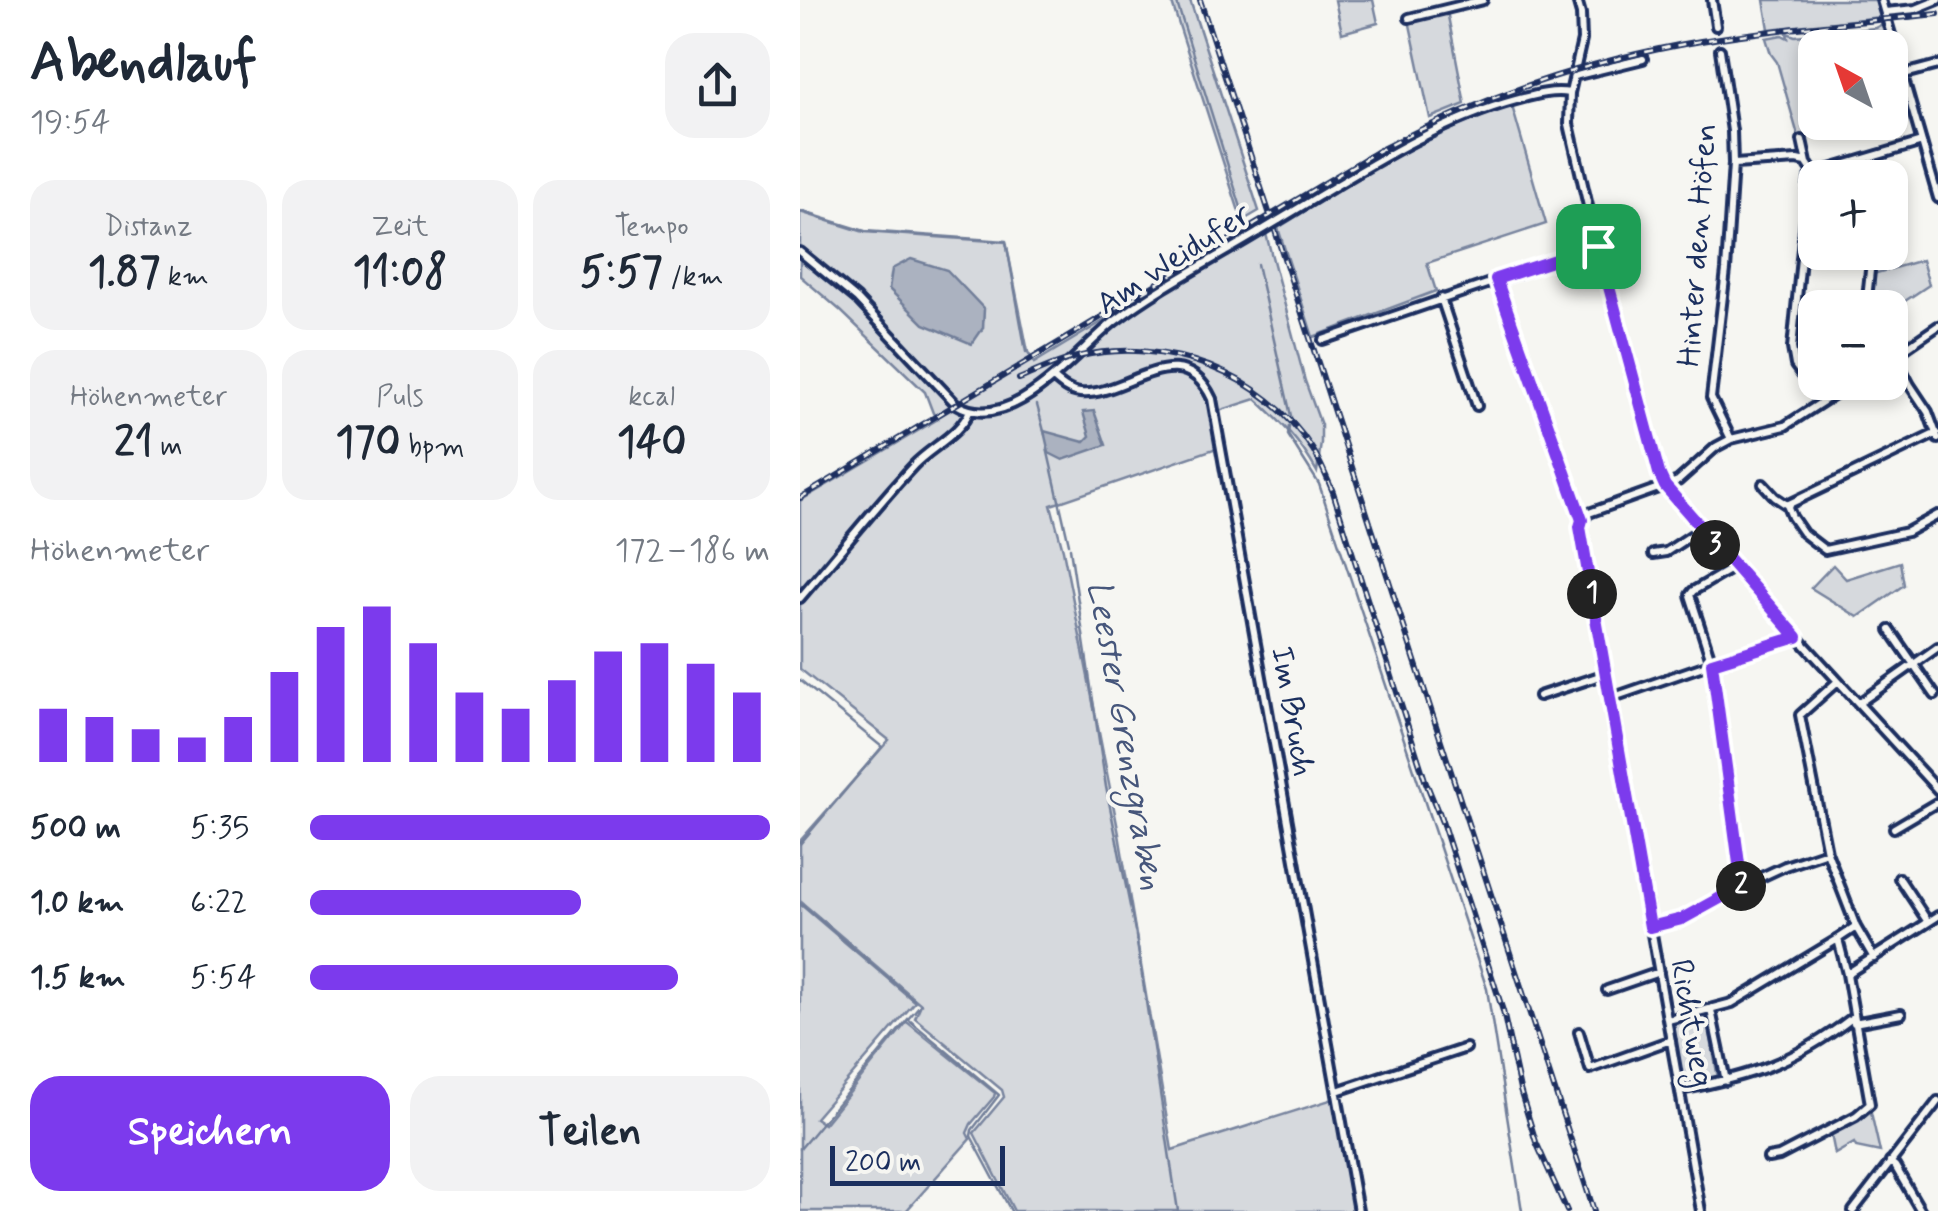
<!DOCTYPE html>
<html lang="de">
<meta charset="utf-8">
<style>
:root{--surface:#fff;--page:#f2f2f3;--text:#1f2937;--muted:#747a83;--accent:#7c3aed}
body{margin:0;font-family:Mynerve,sans-serif;background:var(--page);color:var(--text);height:100vh;display:flex;flex-direction:column;font-size:38px;white-space:nowrap}
*{box-sizing:border-box;margin:0}
p{font-size:32px;color:var(--muted)}
.icon{flex:none;width:55px;height:55px;fill:none;stroke:currentColor;stroke-width:2;stroke-linecap:round;stroke-linejoin:round}
.map{position:relative;flex:1;overflow:hidden}
.details{display:flex;flex-direction:column;background:var(--surface);width:800px}
.details>*{flex:none}
.needle{width:65px;rotate:320deg}
.fabs{position:absolute;left:998px;top:30px;display:grid;gap:20px}
.fabs a{display:grid;place-items:center;width:110px;height:110px;border-radius:20px;background:var(--surface);box-shadow:0 5px 15px #0003;font-size:50px}
.scale{position:absolute;left:30px;bottom:25px;width:175px;box-sizing:border-box;padding-left:10px;border:5px solid #1b2f5e;border-top:0;font-size:28px;line-height:35px;white-space:nowrap;color:#1b2f5e;-webkit-text-stroke:8px #f6f6f2;paint-order:stroke}
.pin{position:absolute;display:grid;place-items:center;width:85px;height:85px;color:#fff;margin:-42px;border-radius:20px;box-shadow:0 5px 15px #0006}
.km{position:absolute;width:50px;height:50px;margin:-25px;border-radius:50%;background:#222;color:#fff;font-size:28px;line-height:50px;text-align:center}
.round{display:grid;place-items:center;flex:none;width:105px;height:105px;border-radius:30px;background:var(--page)}
.summary{display:flex;align-items:center;justify-content:space-between;height:170px;padding:0 30px}
h1{font-size:55px;font-weight:700;line-height:75px}
.metrics{display:grid;grid-template-columns:repeat(3,1fr);gap:15px;height:170px;padding:10px 30px}
.metrics div{display:grid;align-content:center;border-radius:25px;background:var(--page);text-align:center}
.metrics b{font-size:42px;font-weight:700}
.metrics small{font-size:28px;font-weight:400}
.metrics p{font-size:28px}
.chart{height:280px;padding:20px 30px}
.chart p{display:flex;justify-content:space-between}
.chart svg{width:100%;height:180px;margin-top:10px;stroke:var(--accent);stroke-width:6}
.primary-button{display:flex;gap:20px;margin-top:auto;padding:20px 30px}
.primary-button a{flex:1;height:115px;border-radius:30px;background:var(--accent);color:#fff;font-size:40px;font-weight:700;line-height:115px;text-align:center}
.primary-button a+a{background:var(--page);color:var(--text)}
ul{padding:0 30px;list-style:none;font-size:32px}
li{display:grid;grid-template-columns:160px 120px 1fr;align-items:center;height:75px}
li i{height:25px;border-radius:12px;background:var(--accent)}
main{display:flex;flex:1;min-height:0}
.map>svg:first-child{display:block}
.green{fill:#d6d9dd;stroke:#78849e;stroke-width:2.5}
.water{fill:#abb2c0;stroke:#717e99;stroke-width:2.5}
.lines{fill:none;stroke-linecap:round;stroke-linejoin:round}
.stream{stroke:#717e99;stroke-width:2.5}
.minor-casing{stroke:#1b2f5e;stroke-width:14}
.minor{stroke:#f6f6f2;stroke-width:6}
.rail-casing{stroke:#1b2f5e;stroke-width:6}
.rail{stroke:#f6f6f2;stroke-width:2.5;stroke-dasharray:8;stroke-linecap:butt}
.minor-bridge-casing{stroke:#1b2f5e;stroke-width:14;stroke-linecap:butt}
.minor-bridge{stroke:#f6f6f2;stroke-width:6}
.route-casing{stroke:#fff;stroke-width:20}
.route{stroke:#7c3aed;stroke-width:12}
.labels{text-anchor:middle;stroke-width:8;stroke-linejoin:round;paint-order:stroke}
.street-label{font-size:32px;fill:#1b2f5e;stroke:#f6f6f2}
.water-label{font-size:35px;font-style:italic;fill:#46567b;stroke:#f6f6f2}
</style>
<main>
<section class="details">
<div class="summary"><div><h1>Abendlauf</h1><p>19:54</p></div><a class="round"><svg class="icon" aria-label="share" viewBox="0 0 24 24"><path d="M12 15V3M7 8l5-5 5 5M5 13v7h14v-7"/></svg></a></div>
<div class="metrics">
<div><p>Distanz</p><b>1.87<small> km</small></b></div>
<div><p>Zeit</p><b>11:08</b></div>
<div><p>Tempo</p><b>5:57<small> /km</small></b></div>
</div>
<div class="metrics">
<div><p>Höhenmeter</p><b>21<small> m</small></b></div>
<div><p>Puls</p><b>170<small> bpm</small></b></div>
<div><p>kcal</p><b>140</b></div>
</div>
<div class="chart"><p><span>Höhenmeter</span>172–186 m</p>
<svg viewBox="0 0 160 44" preserveAspectRatio="none"><path d="M5 44V31M15 44V33M25 44V36M35 44V38M45 44V33M55 44V22M65 44V11M75 44V6M85 44V15M95 44V27M105 44V31M115 44V24M125 44V17M135 44V15M145 44V20M155 44V27"/></svg>
</div>
<ul>
<li><b>500 m</b>5:35<i style="width:100%"></i></li>
<li><b>1.0 km</b>6:22<i style="width:59%"></i></li>
<li><b>1.5 km</b>5:54<i style="width:80%"></i></li>
</ul>
<div class="primary-button"><a>Speichern</a><a>Teilen</a></div>
</section>
<div class="map">
<svg width="1138" height="1211" viewBox="0 0 1138 1211">
<rect width="100%" height="100%" fill="#f6f6f2"/>
<filter id="ink" filterUnits="userSpaceOnUse"><feTurbulence type="fractalNoise" baseFrequency=".01" numOctaves="2"/><feDisplacementMap in="SourceGraphic" scale="20" xChannelSelector="R" yChannelSelector="G"/><feConvolveMatrix kernelMatrix="1 2 1 2 8 2 1 2 1" color-interpolation-filters="sRGB"/></filter>
<g filter="url(#ink)">
<!-- green -->
<path class="green" d="M371,0H390L459,211L442,221Z
M535,0H573L578,23L542,33Z
M964,0H1076L1081,17L969,29Z
M647,11L665,104L630,118L609,20Z
M1084,23L1107,108L1090,113V48H1015V122L1058,123L999,139L977,62L971,54L966,38L982,35L988,38L987,33L995,36L1075,28Z
M712,106L746,224L627,263L636,291L513,337L478,228C552,182 628,132 712,106Z
M0,212L64,232L206,242L228,352L234,363L419,251L425,258L466,234L505,381L521,425V443L517,472C500,441 482,423 456,399L412,413L417,448L251,505L263,550L319,834L372,1150L533,1099L555,1211H214L174,1133L204,1097L202,1090L115,1018L121,1004L0,901V841L89,740L0,669V605L78,513L75,511L0,594V501L138,419L133,413L125,392L41,311L0,276Z
M1122,260L1129,285L1090,311V308H1070L1073,274Z
M1100,562L1104,585L1058,617L1011,588L1033,565L1046,579Z
M0,904L115,1002L15,1118L24,1124L107,1022L195,1093L194,1097L171,1124L167,1133L170,1139L106,1211H0Z
M907,1014L918,1079L883,1086L871,1020Z
M1070,1108L1080,1152L1056,1147L1054,1143L1035,1154L1031,1134L1066,1114Z"/>
<!-- water -->
<path class="water" d="M111,259L147,270L184,309L183,328L172,344L124,324L89,289L92,269Z
M294,411L306,445L263,460L249,453L244,431L284,442L290,436L283,412Z"/>
<g class="lines">
<!-- stream -->
<path class="stream" d="M376,0L444,217
M0,211L65,231L206,241L226,352
M457,264L491,416
M237,405L245,435
M489,426L488,435L519,484L687,989L722,1211
M247,448L269,544
M270,548L306,787L335,931
M0,680L82,747L0,844
M0,903L114,1000
M336,936L378,1211
M120,1005L108,1019L199,1095L172,1130L171,1136L211,1211
M0,1149L108,1019"/>
<defs>
<path id="minor" d="M777,0L781,14L782,40L770,93L769,124L797,245L859,473L865,486L960,596L1138,790
M912,0L916,26
M1081,0L1138,198
M1085,12L1116,9L1138,0
M609,18L683,0
M920,50L932,131L933,164L926,270L911,398L931,439
M1104,74L1138,65
M774,76L843,59
M1002,140L1007,163L1013,172L1009,179L992,348L995,365L1022,402
M934,164L997,160L1006,162
M1013,172L1017,173L1122,142
M479,220C555,175 631,123 716,100C735,95 751,90 770,93
M0,252L57,299L156,404C211,438 277,350 315,321C360,287 411,261 459,232
M696,279L782,520
M641,298L677,406
M1066,308L1072,252
M523,340L798,246
M1090,347L1110,385L1128,412L1138,439
M1090,359L1138,326
M253,378C261,385 269,392 280,393C324,398 381,332 412,399L558,1211
M963,484L975,497L987,505L992,517L1003,533L1025,550L1107,532L1138,515
M987,505L1137,433
M853,554L866,552L901,529
M934,567L893,591L890,595L912,663L942,886
M0,598C38,554 74,508 114,465C131,447 161,434 170,410
M1090,630L1135,695
M1038,681L1000,715L1027,852L1056,927L1074,958
M739,696L806,674
M811,698L912,663L997,637
M1059,703L1138,647
M1094,828L1138,802
M1099,878L1128,922
M851,927L882,919L942,886L985,866L1027,852
M1047,974L1138,916
M807,990L859,972
M911,1010L926,1081
M868,1020L932,1003L1038,939
M1054,1023L1101,1014
M779,1032L790,1069L871,1040
M880,1090C951,1076 993,1063 1052,1018
M537,1091L666,1048
M968,1158L979,1156L1056,1116L1070,1104L1047,974L1038,939L1056,927
M1090,1162L1095,1166L1121,1211
M901,1211L780,527L782,520L789,513L878,481L916,447L931,439L985,426L1053,382
M1053,1211L1138,1101"/>
</defs>
<!-- minor casing -->
<use href="#minor" class="minor-casing"/>
<!-- minor -->
<use href="#minor" class="minor"/>
<defs>
<path id="rail" d="M400,0L794,1211
M219,379C238,371 257,362 277,357C365,335 464,373 513,450C521,463 527,478 533,492L625,780L642,822
M0,498L576,152C681,97 784,61 901,41C979,28 1059,22 1138,14
M639,812L703,1011L720,1090L736,1142L767,1211"/>
</defs>
<!-- rail casing -->
<use href="#rail" class="rail-casing"/>
<!-- rail -->
<use href="#rail" class="rail"/>
<defs>
<path id="minor-bridge" d="M459,232L479,220"/>
</defs>
<!-- minor-bridge casing -->
<use href="#minor-bridge" class="minor-bridge-casing"/>
<!-- minor-bridge -->
<use href="#minor-bridge" class="minor-bridge"/>
</g>
</g>
<g class="lines" filter="url(#ink)">
<defs>
<path id="route" d="M798,246L859,473L865,486L997,637L912,663L942,886L882,919L850,927L780,527L782,520L696,279Z"/>
</defs>
<!-- route casing -->
<use href="#route" class="route-casing"/>
<!-- route -->
<use href="#route" class="route"/>
</g>
<g class="labels">
<!-- street labels -->
<g class="street-label">
<text transform="translate(896 245) rotate(-86)" y="11">Hinter den Höfen</text>
<text transform="translate(373 258) rotate(-33)" y="11">Am Weidufer</text>
<text transform="translate(494 711) rotate(80)" y="11">Im Bruch</text>
<text transform="translate(893 1023) rotate(80)" y="11">Richtweg</text>
</g>
<!-- water labels -->
<g class="water-label">
<text transform="translate(327 735) rotate(80)" y="12">Leester Grenzgraben</text>
</g>
</g>
</svg>
<div class="fabs">
<a><svg class="needle" viewBox="-14 -14 28 28"><path d="M0-13l5 13h-10z" fill="#e53935"/><path d="M0 13l5-13h-10z" fill="#747a83"/></svg></a>
<a>+</a>
<a>−</a>
</div>
<div class="scale">200 m</div>
<div class="pin" style="left:798px;top:246px;background:#1e9e55"><svg class="icon" aria-label="arrive" viewBox="0 0 24 24"><path d="M6 21V4h12l-3 4 3 4H6"/></svg></div>
<b class="km" style="left:792px;top:594px">1</b>
<b class="km" style="left:941px;top:886px">2</b>
<b class="km" style="left:915px;top:545px">3</b>
</div>
</main>
